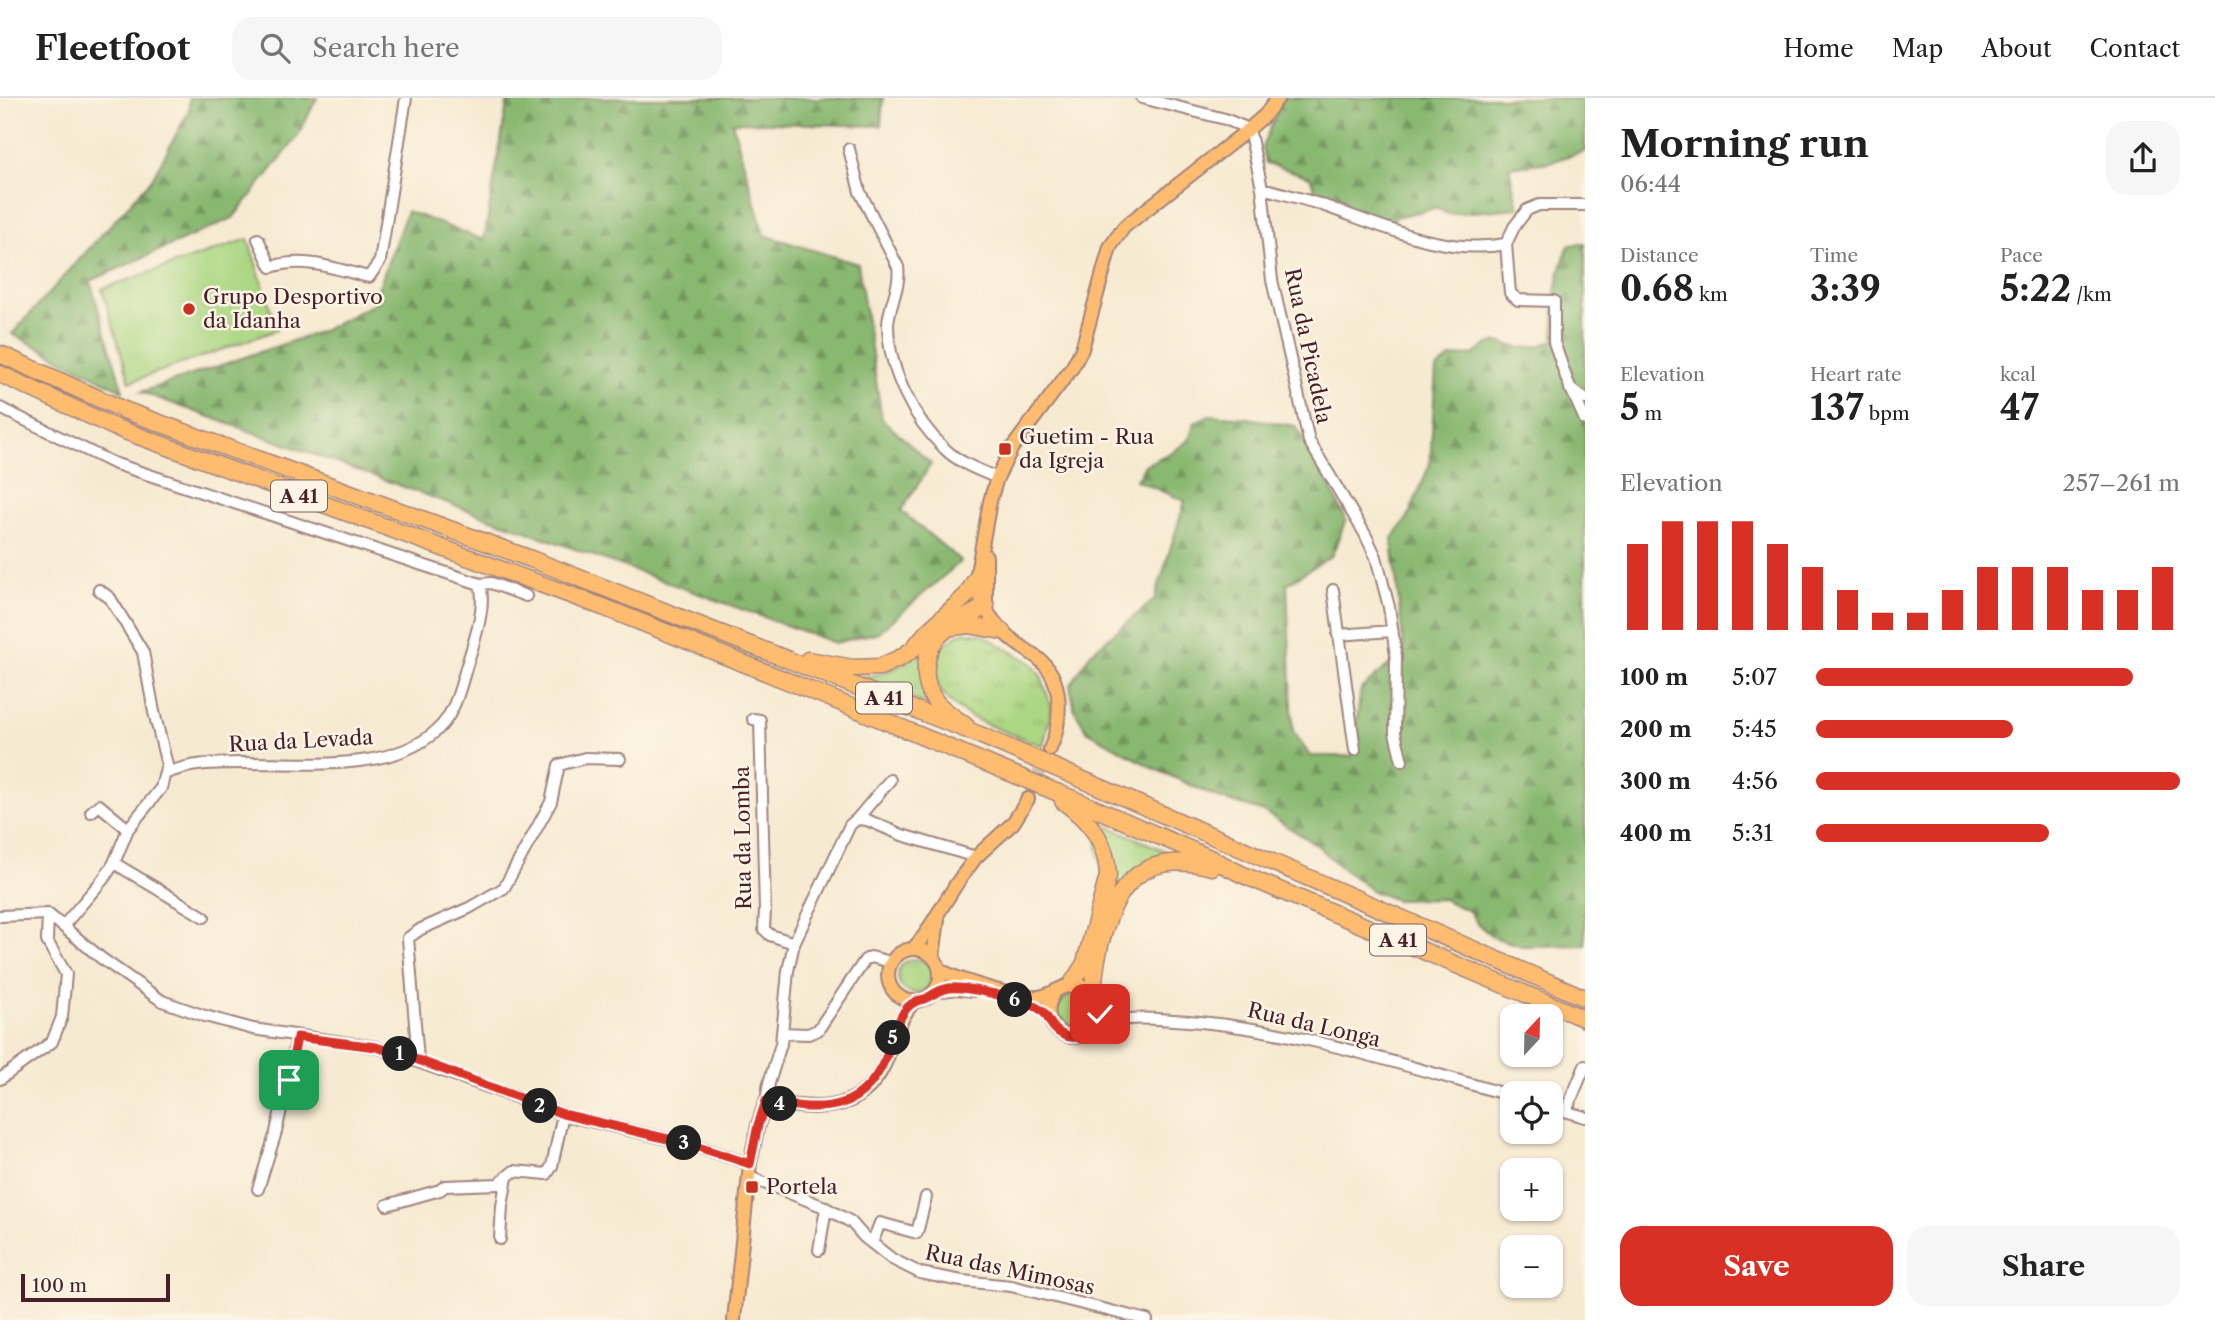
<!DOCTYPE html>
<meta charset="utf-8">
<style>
:root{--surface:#fff;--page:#f6f6f6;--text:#222;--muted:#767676;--line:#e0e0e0;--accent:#d93025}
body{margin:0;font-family:"Libre Caslon Text",serif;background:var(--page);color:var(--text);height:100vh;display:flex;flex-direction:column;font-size:26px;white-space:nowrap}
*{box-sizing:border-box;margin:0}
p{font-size:23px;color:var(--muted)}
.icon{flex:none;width:38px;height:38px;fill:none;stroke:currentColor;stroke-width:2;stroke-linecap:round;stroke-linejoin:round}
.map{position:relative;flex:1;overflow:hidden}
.sheet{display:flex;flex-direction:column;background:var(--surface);width:630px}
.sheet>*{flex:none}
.needle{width:46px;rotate:22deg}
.buttons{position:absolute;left:1500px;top:906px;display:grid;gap:14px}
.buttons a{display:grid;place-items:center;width:63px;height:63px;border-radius:14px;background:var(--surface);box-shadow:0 2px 5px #0004;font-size:35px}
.scale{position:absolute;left:21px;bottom:18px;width:149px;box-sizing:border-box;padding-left:7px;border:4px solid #4a1f2b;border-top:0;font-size:19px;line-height:24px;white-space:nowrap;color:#4a1f2b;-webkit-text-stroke:5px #fcf5e5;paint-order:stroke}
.pin{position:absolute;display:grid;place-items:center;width:60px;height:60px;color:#fff;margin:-30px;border-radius:14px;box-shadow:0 4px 10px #0006}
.km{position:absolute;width:35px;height:35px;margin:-18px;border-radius:50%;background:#222;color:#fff;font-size:19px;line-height:35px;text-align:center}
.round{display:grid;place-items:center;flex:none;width:74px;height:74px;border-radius:21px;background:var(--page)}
.head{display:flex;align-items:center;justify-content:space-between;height:119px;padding:0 35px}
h1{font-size:38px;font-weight:700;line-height:52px}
.figures{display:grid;grid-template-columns:repeat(3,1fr);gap:10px;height:119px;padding:7px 35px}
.figures div{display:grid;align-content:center}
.figures b{font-size:35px;font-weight:700}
.figures small{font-size:19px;font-weight:400}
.figures p{font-size:19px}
.chart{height:196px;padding:14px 35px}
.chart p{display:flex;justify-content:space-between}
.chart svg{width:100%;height:126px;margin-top:7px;stroke:var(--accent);stroke-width:6}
.action{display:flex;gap:14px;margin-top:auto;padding:14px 35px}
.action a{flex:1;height:80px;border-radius:21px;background:var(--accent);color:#fff;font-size:28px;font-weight:700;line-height:80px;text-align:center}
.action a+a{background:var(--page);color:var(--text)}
ul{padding:0 35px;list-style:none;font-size:23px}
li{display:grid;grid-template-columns:112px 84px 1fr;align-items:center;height:52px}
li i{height:18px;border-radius:9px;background:var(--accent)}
header{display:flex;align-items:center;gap:42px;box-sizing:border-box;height:98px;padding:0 35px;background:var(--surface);border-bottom:2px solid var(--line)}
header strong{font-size:33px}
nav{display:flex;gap:38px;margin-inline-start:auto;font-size:24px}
.search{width:490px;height:63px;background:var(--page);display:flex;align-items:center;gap:18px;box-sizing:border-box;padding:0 24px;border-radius:21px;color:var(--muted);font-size:26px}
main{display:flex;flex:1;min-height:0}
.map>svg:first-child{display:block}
.grass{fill:url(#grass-tufts);stroke:#7b7b57;stroke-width:2}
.forest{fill:url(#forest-firs);stroke:#6a6c4e;stroke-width:2}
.garden{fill:#acd783;stroke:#7b7b57;stroke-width:2}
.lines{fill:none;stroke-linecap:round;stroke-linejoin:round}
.major-tunnel{stroke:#d4c1b1;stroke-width:12;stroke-dasharray:12 6;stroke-linecap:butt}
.minor-casing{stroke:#a0847e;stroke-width:14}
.major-casing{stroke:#a0847e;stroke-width:16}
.highway-casing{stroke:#a0847e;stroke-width:19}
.minor{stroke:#fff;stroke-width:10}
.major{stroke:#febc70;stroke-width:12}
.highway{stroke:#febc70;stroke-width:16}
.route-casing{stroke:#fff;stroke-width:14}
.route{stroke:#d93025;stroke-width:9}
.poi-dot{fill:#c8321e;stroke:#fcf5e5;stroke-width:2.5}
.labels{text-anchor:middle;stroke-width:5;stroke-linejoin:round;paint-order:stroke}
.shield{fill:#fcf5e5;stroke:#7f5f63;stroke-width:2}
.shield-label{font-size:19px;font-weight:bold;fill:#4a1f2b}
.poi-label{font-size:21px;fill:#4a1f2b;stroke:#fcf5e5;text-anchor:start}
.street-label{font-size:21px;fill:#4a1f2b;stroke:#fcf5e5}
</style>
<header>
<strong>Fleetfoot</strong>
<div class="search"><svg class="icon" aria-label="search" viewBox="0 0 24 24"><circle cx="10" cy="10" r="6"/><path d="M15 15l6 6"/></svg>Search here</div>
<nav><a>Home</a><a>Map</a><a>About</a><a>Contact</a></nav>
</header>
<main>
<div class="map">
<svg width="1585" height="1222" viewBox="0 0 1585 1222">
<defs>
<pattern id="grass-tufts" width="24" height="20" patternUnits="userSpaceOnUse" patternTransform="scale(1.75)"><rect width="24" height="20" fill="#acd783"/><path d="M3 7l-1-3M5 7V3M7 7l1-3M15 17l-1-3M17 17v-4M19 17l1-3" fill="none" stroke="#96b871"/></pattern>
<pattern id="forest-firs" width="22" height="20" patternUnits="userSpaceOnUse" patternTransform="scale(1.75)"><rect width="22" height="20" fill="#89b871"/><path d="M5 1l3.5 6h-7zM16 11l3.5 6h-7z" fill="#72955d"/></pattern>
</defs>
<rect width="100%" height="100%" fill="#fcf5e5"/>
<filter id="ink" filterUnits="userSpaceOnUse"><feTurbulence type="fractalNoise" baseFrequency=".0143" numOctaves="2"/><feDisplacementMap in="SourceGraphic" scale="14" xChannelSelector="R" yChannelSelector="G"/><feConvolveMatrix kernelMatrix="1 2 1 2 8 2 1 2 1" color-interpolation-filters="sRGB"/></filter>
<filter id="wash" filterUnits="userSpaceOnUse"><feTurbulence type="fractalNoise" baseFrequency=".00686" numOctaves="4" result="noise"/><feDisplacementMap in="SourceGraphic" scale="28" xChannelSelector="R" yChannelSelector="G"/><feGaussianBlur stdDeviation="1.57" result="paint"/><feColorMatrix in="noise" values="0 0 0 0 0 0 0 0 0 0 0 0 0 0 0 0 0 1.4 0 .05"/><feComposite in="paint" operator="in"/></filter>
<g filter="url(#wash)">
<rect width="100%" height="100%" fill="#f7ead2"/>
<!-- grass -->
<path class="grass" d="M964,534L982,536L1032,566L1041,578L1052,611L1043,648C1009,634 932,616 936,570C937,550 948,542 964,534Z
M928,545L934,610L860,579C892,576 905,567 928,545Z
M1094,722L1181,760L1167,761L1107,809Z
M898 878a17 17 0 1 1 34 0a17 17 0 1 1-34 0Z
M1058 914a17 17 0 1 1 34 0a17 17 0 1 1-34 0Z"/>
<!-- forest -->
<path class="forest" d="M189,0H317L296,41L233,120L90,183L123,293L12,236L152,81L189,13Z
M508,0H883L881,28L732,24L764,137L858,166L882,321L931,366L901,413L961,463L879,534L835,545L141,294L322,233L372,207L407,113L484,142Z
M1283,0H1585V53L1550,64L1509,69L1518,110L1448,116L1437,110L1395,119L1393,126L1342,109L1317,97L1310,79L1266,65L1262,49Z
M1585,146V847L1522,848L1493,839L1478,826L1469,813L1443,801L1396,802L1373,793L1339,768L1317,747L1264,714L1219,700L1151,669L1087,633L1075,613L1070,588L1091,555L1155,501L1185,403L1136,382L1145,367L1174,353L1189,342L1195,324L1210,317L1247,320L1295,328L1325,379L1346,421L1332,457L1287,486L1293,633L1310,658H1352L1361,591L1404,554L1392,441L1408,419L1430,366L1436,271L1450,260L1475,256L1488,246L1498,244L1520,250L1540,248L1554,242C1553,209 1556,177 1569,147Z"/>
<!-- garden -->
<path class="garden" d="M248,141L277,232L130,284L102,191Z"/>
</g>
<g filter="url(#ink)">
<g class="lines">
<!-- major-tunnel -->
<path class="major-tunnel" d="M1028,701L1047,656"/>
<defs>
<path id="minor" d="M1142,0L1225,21L1249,31L1262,90L1272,182L1309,343L1365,436L1376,459L1389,509L1396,558L1395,635L1402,663
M849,51L860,94L898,169C901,188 889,207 888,226C888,271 913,321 945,351C959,365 979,372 997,380
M1262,90C1281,95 1300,100 1319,106C1379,126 1441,158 1506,146
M1585,107H1539L1527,112L1514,129L1506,146L1510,195L1518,202L1554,203V244L1567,282L1585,322
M258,141L271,169C305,158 335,171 369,179L380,163L406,0
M1570,291L1585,301
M0,310L113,365L480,486L491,485L526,498
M1333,492L1355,652
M1338,537L1392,533
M753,621L760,622L765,812L764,831L770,837L794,845
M166,675C176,672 187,668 197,667C267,658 382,684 437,632C454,617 460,591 466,570C473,547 487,509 480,486
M91,714L99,707L128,731
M857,721L890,682
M114,765L204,819
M0,818L48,816L101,860L162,903L205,918L253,931L376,949L568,1018L689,1046L750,1066
M64,827L105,779L114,765L128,731L161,690L167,667L154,614L143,554L110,500L99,492
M1095,929C1124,918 1144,920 1174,922C1288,928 1402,967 1512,998
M782,935L808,936L818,932L865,862L871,859L891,864
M418,962L408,840L421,831L469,810L504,790L551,704L559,667L585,660L620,661
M0,981L52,944L62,919L66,876L47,843L48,816
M766,1003L769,985L781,946L788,873L794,845L850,727L857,721L867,722L902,737L976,759
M1550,1009L1585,1019
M1566,1013L1585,968
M749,1079L822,1108L851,1124L864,1139L892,1161L920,1175L962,1183L1011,1188L1147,1222
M258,1091L276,1034L297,939
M387,1107L440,1092L445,1088L498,1086L514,1073L547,1076L552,1068L563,1016
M500,1141L502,1108L507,1079
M872,1145L880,1125L917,1135L926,1099
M819,1152L826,1110"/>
<path id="major" d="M986,503V458
M1050,651C1061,627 1064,588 1045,567C1037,557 1025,552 1015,544C995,529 979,506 976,481L990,403L997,380L1012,350L1072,270L1082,251L1110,149L1124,129L1249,31L1265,17L1278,0
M888 877a26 26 0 1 1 52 0a26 26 0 1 1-52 0Z
M913,851L924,838L957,785L976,759L1013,725L1028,701
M933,859L938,821
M940,872C958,882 1018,901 1038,899C1052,898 1063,885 1078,887C1097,890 1107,913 1095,929C1089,937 1081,939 1071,939C1049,933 1042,913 1055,894
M935,893L957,890L973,892
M734,1222L750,1066L758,1027L766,1003C811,1012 860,1018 884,967C894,945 897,922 914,904"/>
<path id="highway" d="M0,256L124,312L531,461L980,637L1585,900
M0,276L114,329L603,509L820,596L1080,704L1210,760L1241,776L1585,921
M953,529L969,527L1002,533
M808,562L853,570L880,569L900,560L912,552L927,534L967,497L976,481
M966,628C957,621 944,613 936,604C920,583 923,551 943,534C955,524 972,517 986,508
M1063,703C1090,723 1107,743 1108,778L1085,865L1071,887
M1093,895C1095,858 1107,799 1139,776C1159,761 1189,763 1212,769"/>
</defs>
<!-- minor casing -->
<use href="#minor" class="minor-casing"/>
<!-- major casing -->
<use href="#major" class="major-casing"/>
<!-- highway casing -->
<use href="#highway" class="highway-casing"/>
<!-- minor -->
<use href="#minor" class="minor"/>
<!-- major -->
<use href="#major" class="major"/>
<!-- highway -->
<use href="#highway" class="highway"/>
</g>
</g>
<g class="lines" filter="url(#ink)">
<defs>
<path id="route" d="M289,982L297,939L376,949L418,962L563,1016L689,1046L750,1066L758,1027L766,1003C826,1015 867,1015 890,949C895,936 900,910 915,904C918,902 922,902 925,901C934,896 938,892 949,890C967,888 1020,901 1036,909C1049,915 1047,924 1056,932C1073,948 1095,935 1100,916"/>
</defs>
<!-- route casing -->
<use href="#route" class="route-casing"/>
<!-- route -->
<use href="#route" class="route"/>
</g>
<!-- markers -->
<g class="poi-dot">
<circle cx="189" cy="211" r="7"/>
<rect x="998" y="344" width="14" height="14" rx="3.5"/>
<rect x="745" y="1082" width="14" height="14" rx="3.5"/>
</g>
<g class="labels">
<!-- shield labels -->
<g class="shield">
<rect x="271" y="382.5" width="56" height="31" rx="5"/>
<rect x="856" y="584.5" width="56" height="31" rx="5"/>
<rect x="1370" y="826.5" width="56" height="31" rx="5"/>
</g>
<g class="shield-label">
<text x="299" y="405">A 41</text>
<text x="884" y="607">A 41</text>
<text x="1398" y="849">A 41</text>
</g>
<!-- poi labels -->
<g class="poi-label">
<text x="203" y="206">Grupo Desportivo<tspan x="203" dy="24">da Idanha</tspan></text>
<text x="1019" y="346">Guetim - Rua<tspan x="1019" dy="24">da Igreja</tspan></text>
<text x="766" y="1096">Portela</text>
</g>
<!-- street labels -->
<g class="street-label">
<text transform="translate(1308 248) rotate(78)" y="7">Rua da Picadela</text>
<text transform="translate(301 643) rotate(-3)" y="7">Rua da Levada</text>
<text transform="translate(743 740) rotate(-91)" y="7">Rua da Lomba</text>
<text transform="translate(1314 927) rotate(13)" y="7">Rua da Longa</text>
<text transform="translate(1010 1172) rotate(12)" y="7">Rua das Mimosas</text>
</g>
</g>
</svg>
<div class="buttons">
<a><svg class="needle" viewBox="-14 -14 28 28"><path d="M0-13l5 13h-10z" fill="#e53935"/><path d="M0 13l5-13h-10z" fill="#767676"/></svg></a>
<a><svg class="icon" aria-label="locate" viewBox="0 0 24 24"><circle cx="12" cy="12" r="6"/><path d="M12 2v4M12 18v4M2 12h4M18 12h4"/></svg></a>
<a>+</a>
<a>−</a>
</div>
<div class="scale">100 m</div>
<div class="pin" style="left:289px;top:982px;background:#1e9e55"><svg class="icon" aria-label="arrive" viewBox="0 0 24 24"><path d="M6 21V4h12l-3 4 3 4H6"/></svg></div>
<div class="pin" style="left:1100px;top:916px;background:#d93025"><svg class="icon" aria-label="check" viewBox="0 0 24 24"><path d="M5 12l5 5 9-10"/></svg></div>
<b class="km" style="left:400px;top:956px">1</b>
<b class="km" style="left:540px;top:1008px">2</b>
<b class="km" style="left:684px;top:1045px">3</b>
<b class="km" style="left:780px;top:1006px">4</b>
<b class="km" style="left:893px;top:940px">5</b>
<b class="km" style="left:1015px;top:902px">6</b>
</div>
<section class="sheet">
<div class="head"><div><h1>Morning run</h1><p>06:44</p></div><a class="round"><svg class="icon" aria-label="share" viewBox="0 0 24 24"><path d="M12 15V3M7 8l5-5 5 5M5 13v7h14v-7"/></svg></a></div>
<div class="figures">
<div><p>Distance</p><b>0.68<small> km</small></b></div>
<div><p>Time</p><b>3:39</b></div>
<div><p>Pace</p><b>5:22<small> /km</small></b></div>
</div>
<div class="figures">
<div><p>Elevation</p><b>5<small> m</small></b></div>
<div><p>Heart rate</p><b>137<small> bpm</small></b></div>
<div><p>kcal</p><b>47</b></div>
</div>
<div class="chart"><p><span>Elevation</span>257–261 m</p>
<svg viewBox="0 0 160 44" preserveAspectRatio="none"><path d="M5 44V14M15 44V6M25 44V6M35 44V6M45 44V14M55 44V22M65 44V30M75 44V38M85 44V38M95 44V30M105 44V22M115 44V22M125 44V22M135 44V30M145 44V30M155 44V22"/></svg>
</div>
<ul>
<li><b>100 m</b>5:07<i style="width:87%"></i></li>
<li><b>200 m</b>5:45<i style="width:54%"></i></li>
<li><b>300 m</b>4:56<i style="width:100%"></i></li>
<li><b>400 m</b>5:31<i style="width:64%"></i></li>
</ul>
<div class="action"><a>Save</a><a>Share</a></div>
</section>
</main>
